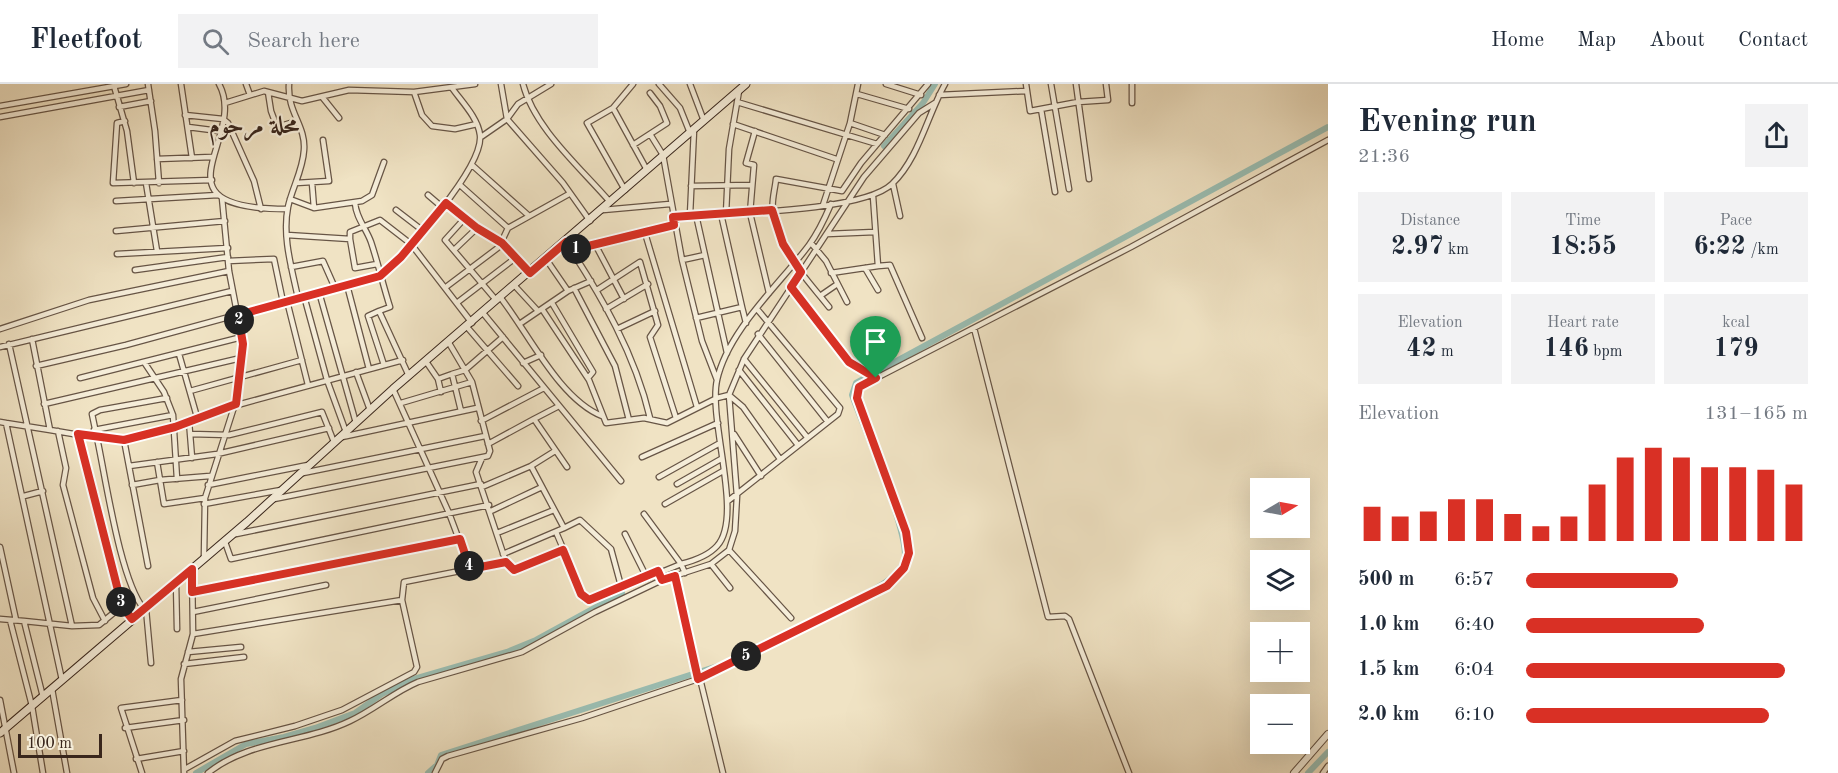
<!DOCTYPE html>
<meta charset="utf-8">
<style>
:root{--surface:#fff;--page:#f2f2f3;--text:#1f2937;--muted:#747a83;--line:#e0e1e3;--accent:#d93025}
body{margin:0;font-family:"Old Standard TT",Amiri,serif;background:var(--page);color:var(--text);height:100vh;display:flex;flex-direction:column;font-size:22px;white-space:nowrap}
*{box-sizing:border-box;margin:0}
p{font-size:20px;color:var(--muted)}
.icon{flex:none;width:33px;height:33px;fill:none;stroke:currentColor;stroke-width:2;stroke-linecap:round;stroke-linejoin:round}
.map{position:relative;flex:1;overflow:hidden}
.drawer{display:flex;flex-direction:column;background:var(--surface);width:510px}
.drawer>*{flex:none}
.needle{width:39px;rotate:80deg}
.buttons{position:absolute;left:1250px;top:394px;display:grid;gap:12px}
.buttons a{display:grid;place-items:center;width:60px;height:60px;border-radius:0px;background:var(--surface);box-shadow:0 6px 24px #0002;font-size:30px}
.scale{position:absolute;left:18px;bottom:15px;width:84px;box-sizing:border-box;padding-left:6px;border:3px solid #39261c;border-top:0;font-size:16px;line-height:21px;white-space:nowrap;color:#39261c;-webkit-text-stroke:4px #f5edd9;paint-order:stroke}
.pin{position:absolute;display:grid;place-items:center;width:51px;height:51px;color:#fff;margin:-62px -26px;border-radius:50% 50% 50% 0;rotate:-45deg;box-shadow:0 0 6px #0007}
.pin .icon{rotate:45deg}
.km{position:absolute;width:30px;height:30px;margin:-15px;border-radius:50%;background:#222;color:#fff;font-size:16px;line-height:30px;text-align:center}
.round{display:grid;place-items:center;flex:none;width:63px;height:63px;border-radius:0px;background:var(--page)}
.summary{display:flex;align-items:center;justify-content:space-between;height:102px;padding:0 30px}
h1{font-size:33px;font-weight:700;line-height:45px}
.figures{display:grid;grid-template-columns:repeat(3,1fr);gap:9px;height:102px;padding:6px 30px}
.figures div{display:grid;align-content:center;border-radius:0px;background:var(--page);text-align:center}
.figures b{font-size:26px;font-weight:700}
.figures small{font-size:16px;font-weight:400}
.figures p{font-size:16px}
.chart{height:168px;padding:12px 30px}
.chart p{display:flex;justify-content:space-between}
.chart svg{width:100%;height:108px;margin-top:6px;stroke:var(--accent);stroke-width:6}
ul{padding:0 30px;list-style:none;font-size:20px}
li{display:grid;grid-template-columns:96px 72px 1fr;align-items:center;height:45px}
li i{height:15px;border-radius:8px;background:var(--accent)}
header{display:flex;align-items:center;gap:36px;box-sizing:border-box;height:84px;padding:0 30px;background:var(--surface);border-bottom:2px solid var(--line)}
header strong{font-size:28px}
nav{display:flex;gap:33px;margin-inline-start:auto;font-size:21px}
.search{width:420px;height:54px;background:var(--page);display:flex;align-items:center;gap:15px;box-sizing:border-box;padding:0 21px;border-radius:0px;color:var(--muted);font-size:22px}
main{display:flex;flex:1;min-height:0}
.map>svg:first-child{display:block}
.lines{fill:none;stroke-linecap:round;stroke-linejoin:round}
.canal{stroke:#9abeb3;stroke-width:6}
.minor-casing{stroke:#675546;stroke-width:7}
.tertiary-casing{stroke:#675546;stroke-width:8}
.secondary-casing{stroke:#39261c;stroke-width:9}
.minor{stroke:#f5edd9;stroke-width:4.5}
.tertiary{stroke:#f5edd9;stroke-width:6}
.secondary{stroke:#f5edd9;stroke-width:7}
.route-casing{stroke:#fff;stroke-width:12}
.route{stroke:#d93025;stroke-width:8}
.labels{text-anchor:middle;stroke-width:4.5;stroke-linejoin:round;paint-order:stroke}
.district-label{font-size:24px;font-weight:bold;fill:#39261c;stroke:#f5edd9}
</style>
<header>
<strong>Fleetfoot</strong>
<div class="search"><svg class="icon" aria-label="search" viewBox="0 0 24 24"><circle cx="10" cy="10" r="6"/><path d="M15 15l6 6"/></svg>Search here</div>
<nav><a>Home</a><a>Map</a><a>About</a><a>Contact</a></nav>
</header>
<main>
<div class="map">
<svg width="1328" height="689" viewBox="0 0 1328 689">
<rect width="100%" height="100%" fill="#f0e3c4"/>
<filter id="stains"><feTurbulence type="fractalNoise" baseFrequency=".00333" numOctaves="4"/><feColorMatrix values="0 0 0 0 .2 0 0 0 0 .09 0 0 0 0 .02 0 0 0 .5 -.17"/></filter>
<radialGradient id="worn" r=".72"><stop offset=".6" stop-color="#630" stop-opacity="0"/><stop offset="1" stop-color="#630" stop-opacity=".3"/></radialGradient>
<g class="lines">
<!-- canal -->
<path class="canal" d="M884,62L923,19L935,0
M846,520C865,509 896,498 904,477C912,455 862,339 852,311L856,299L1328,43
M196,689L246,660L284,653L315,644L355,629L382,610L414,595L507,568L536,556L622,509
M428,689L437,681L441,671L727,579
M1308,689L1328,668"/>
<defs>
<path id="minor" d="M148,0L155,47L159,99
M181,0L192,74
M219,0C249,54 146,125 287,125
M246,0L250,11
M289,0C287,28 306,42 304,66C303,86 292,104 288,123C282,153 292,185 298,214
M501,0L507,35L563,99L590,137
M523,0C534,44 581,84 610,118
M659,0L680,24L690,49
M690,0L704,37
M886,0L921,11
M1026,0L1030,27L1078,18L1108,16L1106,0
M1051,0L1069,105
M1076,0L1089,95
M114,2L127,47L134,99
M268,8L271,27L277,43L297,37
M414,8L422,31L432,42L455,45L477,40
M857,10L909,25
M939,11L1026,7
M323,14L339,34
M737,18L877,60
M225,19L264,7L302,17L349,6L414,8L475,0
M1132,19V0
M0,22L126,0
M119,23L151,17
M613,24L647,86
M1041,25L1055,108
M185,31L223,35L228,39L254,97L261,125
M0,33L149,6
M125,37L117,39L113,99L212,96
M850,39L885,51
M733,40L836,75
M188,43L219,47
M755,47L746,79L754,81L750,129L769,209
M650,50L663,71L682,176L702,257L717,296
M481,53L507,35L518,20L551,0
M633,61L667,39L660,22L650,9
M157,75L212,73
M472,81L528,131
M146,99L157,167
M296,99L329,97L323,56
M312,99L314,124
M893,100L900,132
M460,101L508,144
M691,102L752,101
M625,106L587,39L613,24L633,0
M428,111L442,123
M290,115L314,124L362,117L372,111L384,78
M116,117L218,111
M355,119C356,134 366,144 371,158C378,179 383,201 390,223L379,227L409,292
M446,119L477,144L502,159L529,188
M823,121L850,39L858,0
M396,126L422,146
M603,126L670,120
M726,130L729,65L739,7
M690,131L694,46
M696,131L727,269
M673,133C719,129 862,129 892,100C919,74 927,32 945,0
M465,134L445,156L496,216
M116,147L225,137
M645,149L697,323
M827,150L875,148
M287,151L350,155L355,184L377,180
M350,155V148L380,136L411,160L472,239
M566,158C602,213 635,270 650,334
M811,159L826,177L847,218
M595,160L624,215
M454,166L477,144
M572,166L674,141
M117,170L228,164
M546,175L568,207
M682,176L705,171
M228,177L274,175L283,218
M878,182L890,181L922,254
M291,183L323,177L335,204
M865,184L878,206
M135,186L228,173
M831,189L878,182L873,112
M347,201L369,285
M514,201L538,227
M446,203L499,163L508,144L569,110
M791,203L849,277L876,294
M574,204L615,282L629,336
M597,206L640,178L658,241L650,253L676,334
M319,208L356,339
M304,212L327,296L346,348
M820,212L836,201
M500,213C528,248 559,315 602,332
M287,217L308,301
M458,218L514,175
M552,219L593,288L588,294
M742,223L746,239
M829,223C806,194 778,167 773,128C771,118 775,106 776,95L842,107L861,79L928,0
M542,225L589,296L606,339L644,334L667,339L717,314L729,311
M606,225L648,200
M379,227L368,232L384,281
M483,229L621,397
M696,234L742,223L721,130
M521,239L568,207L591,197
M467,243L518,302
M974,244L1048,533L1065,532L1069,535L1129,689
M0,245L89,216L229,187
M617,245L655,227
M758,250L828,338
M9,260L72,542L24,537L43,613
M0,263L232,207
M179,270L197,333
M744,275L807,353
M144,278L164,308L173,331L177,395
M427,279L438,295L441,308
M523,279L541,271
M36,282L126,261L380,192C405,171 484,83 480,51C478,34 462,18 452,4
M739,286L798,361
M356,288L370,326
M452,290L465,286L503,253
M80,294L242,253
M438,295L452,290L461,327
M190,307L302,276
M730,312L743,323L780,375
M401,319L472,298
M44,320L241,274
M534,335L559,322
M189,337L192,374
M481,337L544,304
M0,338L6,339L62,596
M6,339L50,346L32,255
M50,346L97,354C106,395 120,496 144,525
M94,346L173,331
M58,347L66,384L63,401L93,514L105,537
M78,350L122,522
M190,350L229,351L322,328L334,358
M734,350L761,392
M342,353L477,324
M124,356L175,343L227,322L241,320L403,276
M488,360L534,335L567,383
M642,373L718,339
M157,378L160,396L210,392
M129,382L217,370L329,344
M303,389L485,352
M659,393L720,359
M677,400L721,375
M132,401L160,396L164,420L205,414
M208,401L308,381
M482,403L531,382
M24,412L43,407
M274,415L488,372L490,367L472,298L449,259
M728,417L838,330L840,324L757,225
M204,420L281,406
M665,420L723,387
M491,427L542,403
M644,430L681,480C693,477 708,472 717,462C744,433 708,337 717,296C728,246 780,200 809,161C818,149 825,134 831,120
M564,444L580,436L611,465L621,502
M556,448L585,516L594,515L647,494
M497,449L554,426
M236,450L481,400
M625,450L647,494L681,480L685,489
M225,458L231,475L489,421
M0,463L16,536
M729,466L791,534
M503,470L564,444L531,382L555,367
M204,473L205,414L235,320L243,260L229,187L222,114
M506,478L514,486L563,466
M711,480L730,504
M148,482L124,356L97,354L92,330L100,326L167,314
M470,485L506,478L476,388L482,374
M675,492L723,689
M662,496L711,480L729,466L735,447L737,412L729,311L744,275L864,93L919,29L935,19
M176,498L177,545
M192,509L460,455
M146,525L151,579
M193,528L326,501
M0,535L24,537
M10,536L32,622L43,689
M72,542L99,541L122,522L132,535
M193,550L402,516
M188,568L241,563
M184,580L244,573
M52,605L67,689
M0,616L14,689
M125,644L184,636
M136,675L184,667
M185,685L235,657L295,642L342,626L414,588L417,583L402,516L404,498L470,485L449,429L393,305
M142,689L121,624L182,616
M184,689L181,595L193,550L192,485
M208,689C249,656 304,659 350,637C374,626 394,608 418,598L522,568L595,528L662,496L658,487
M435,689L442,675L448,672L582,634L698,595L887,502C902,489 910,478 908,458L858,318L856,309L859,303L1131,163L1328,56
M1323,689L1328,682"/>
<path id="tertiary" d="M1294,689L1328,650"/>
<path id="secondary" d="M0,649L247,438L393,305L746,0"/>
</defs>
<!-- minor casing -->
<use href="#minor" class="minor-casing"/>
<!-- tertiary casing -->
<use href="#tertiary" class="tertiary-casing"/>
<!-- secondary casing -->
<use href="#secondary" class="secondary-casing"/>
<!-- minor -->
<use href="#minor" class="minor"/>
<!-- tertiary -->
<use href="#tertiary" class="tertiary"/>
<!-- secondary -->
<use href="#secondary" class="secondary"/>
</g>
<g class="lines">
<defs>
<path id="route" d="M446,119L477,144L502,159L530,189L566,158L572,166L674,141L673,133L772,126L783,160L801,188L791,203L849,278L876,294L859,303L857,314L906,448L909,469L904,484L887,502L698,595L675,492L662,496L658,487L589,516L581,510L563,466L514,486L506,478L470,485L460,455L192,508V485L132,535L122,522L78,350L124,356L175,343L236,320L243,260L238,231L380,192L401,173Z"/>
</defs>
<!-- route casing -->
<use href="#route" class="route-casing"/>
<!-- route -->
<use href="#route" class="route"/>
</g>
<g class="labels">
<!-- district labels -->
<g class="district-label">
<text x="254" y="49">محلة مرحوم</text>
</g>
</g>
<rect width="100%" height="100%" filter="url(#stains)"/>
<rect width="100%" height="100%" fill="url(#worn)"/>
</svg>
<div class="buttons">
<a><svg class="needle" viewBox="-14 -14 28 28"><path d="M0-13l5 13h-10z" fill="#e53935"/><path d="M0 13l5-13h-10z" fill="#747a83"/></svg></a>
<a><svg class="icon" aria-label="layers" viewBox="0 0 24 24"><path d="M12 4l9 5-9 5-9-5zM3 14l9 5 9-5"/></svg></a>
<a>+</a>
<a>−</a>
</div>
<div class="scale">100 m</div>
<div class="pin" style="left:876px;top:294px;background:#1e9e55"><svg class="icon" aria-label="arrive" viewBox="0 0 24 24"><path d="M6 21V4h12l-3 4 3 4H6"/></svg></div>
<b class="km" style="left:576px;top:165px">1</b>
<b class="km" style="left:239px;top:236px">2</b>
<b class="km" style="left:121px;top:518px">3</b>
<b class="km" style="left:469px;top:482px">4</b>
<b class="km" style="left:746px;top:572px">5</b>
</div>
<section class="drawer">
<div class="summary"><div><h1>Evening run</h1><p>21:36</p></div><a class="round"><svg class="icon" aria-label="share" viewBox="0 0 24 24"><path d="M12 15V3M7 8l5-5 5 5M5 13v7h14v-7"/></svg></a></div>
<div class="figures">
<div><p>Distance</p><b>2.97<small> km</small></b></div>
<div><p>Time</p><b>18:55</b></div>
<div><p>Pace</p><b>6:22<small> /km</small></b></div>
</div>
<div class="figures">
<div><p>Elevation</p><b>42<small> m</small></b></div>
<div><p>Heart rate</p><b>146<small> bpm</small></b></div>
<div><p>kcal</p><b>179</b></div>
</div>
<div class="chart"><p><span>Elevation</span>131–165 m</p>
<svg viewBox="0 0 160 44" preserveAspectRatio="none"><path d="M5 44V30M15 44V34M25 44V32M35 44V27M45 44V27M55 44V33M65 44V38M75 44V34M85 44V21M95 44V10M105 44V6M115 44V10M125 44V14M135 44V14M145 44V15M155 44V21"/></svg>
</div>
<ul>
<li><b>500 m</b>6:57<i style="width:54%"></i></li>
<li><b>1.0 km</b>6:40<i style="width:63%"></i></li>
<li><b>1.5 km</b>6:04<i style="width:92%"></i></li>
<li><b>2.0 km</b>6:10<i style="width:86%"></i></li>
</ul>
</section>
</main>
